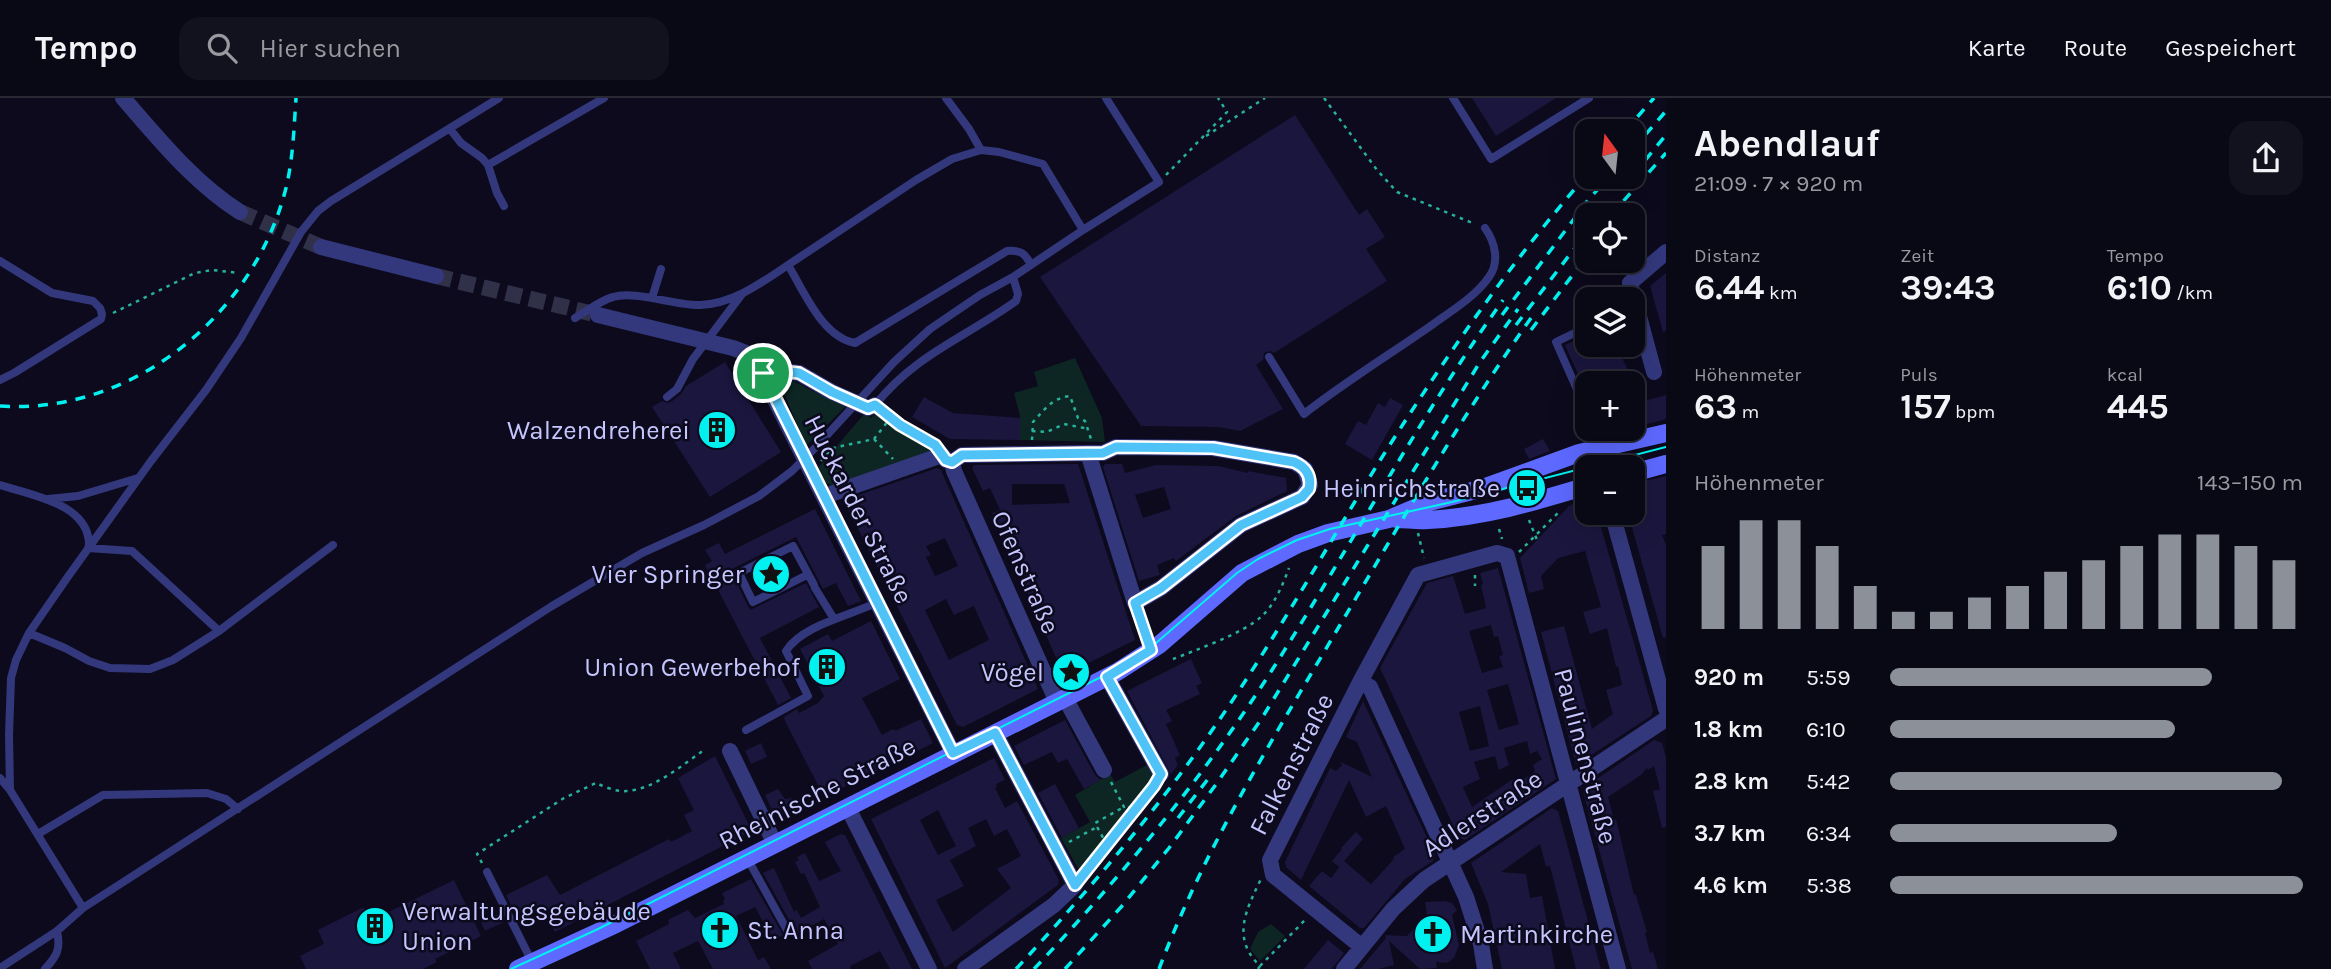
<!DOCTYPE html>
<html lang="de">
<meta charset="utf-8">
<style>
:root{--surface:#090815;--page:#12111e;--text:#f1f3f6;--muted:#999aa0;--line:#292934;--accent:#8c9099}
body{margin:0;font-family:Karla,sans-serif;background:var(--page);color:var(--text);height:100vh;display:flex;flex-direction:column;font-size:26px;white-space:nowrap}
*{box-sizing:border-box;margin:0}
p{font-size:23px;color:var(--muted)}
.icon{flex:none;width:38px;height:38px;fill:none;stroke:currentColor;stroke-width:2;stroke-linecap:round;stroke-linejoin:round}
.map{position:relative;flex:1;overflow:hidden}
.sheet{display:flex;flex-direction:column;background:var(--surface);width:665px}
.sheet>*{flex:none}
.needle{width:46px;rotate:345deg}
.buttons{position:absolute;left:1575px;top:21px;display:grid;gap:14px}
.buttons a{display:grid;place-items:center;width:70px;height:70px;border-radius:14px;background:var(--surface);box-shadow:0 7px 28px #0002,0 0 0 2px var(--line);font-size:35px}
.pin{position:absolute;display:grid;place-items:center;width:60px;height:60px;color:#fff;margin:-30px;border:4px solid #fff;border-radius:50%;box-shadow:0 2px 7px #0007}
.round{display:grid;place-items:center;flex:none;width:74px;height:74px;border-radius:21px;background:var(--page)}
.overview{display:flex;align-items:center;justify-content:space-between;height:119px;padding:0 28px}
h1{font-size:38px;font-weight:700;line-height:52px}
.stats{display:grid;grid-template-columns:repeat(3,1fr);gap:10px;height:119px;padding:7px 28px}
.stats div{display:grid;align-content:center}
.stats b{font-size:35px;font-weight:700}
.stats small{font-size:19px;font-weight:400}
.stats p{font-size:19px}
.chart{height:196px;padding:14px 28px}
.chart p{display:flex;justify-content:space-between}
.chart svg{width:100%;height:126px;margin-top:7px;stroke:var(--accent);stroke-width:6}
ul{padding:0 28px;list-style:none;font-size:23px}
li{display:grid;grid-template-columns:112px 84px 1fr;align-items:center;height:52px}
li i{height:18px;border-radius:9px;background:var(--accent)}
header{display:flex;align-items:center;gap:42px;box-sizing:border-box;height:98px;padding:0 35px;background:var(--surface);border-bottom:2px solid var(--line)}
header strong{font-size:33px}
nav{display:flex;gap:38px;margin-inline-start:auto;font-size:24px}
.search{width:490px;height:63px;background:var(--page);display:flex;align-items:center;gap:18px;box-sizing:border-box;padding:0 24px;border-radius:21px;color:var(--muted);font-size:26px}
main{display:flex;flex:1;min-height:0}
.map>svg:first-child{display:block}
.green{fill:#0d2623}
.building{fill:#1a163e;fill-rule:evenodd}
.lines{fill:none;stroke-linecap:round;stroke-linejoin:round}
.minor-tunnel{stroke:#313049;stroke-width:16;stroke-dasharray:16 8;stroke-linecap:butt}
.path{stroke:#27b19b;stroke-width:2.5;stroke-dasharray:3.5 5;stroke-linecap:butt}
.service{stroke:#33387d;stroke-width:8}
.minor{stroke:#33387d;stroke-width:16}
.secondary{stroke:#5d69ff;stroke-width:18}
.tram{stroke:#00f1f0;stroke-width:2}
.rail{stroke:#00f1f0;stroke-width:3.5;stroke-dasharray:10 9;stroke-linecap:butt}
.route-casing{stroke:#fff;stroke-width:14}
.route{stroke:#4fc3f7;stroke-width:9}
.labels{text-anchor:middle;stroke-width:5;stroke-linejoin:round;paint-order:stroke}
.poi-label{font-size:26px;fill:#c6c6ff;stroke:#0c0a1c;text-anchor:end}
.street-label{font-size:26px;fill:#c6c6ff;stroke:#0c0a1c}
</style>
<header>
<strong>Tempo</strong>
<div class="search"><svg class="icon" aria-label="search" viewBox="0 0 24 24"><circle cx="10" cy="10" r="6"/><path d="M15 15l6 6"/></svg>Hier suchen</div>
<nav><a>Karte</a><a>Route</a><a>Gespeichert</a></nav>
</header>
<main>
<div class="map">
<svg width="1666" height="871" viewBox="0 0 1666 871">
<rect width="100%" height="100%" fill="#0c0a1c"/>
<!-- green -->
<path class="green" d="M1075,260L1102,320L1105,344L1020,342V318L1014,295L1038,288L1034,274Z
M791,282L845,309L806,348L784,295V286Z
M865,315L871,320L875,316L932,352L835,389L826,385L818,374V370Z
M1147,667L1155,681L1080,774L1061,740L1090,724L1075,697L1110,676L1115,684Z
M1271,826L1285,838L1260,863L1250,851L1258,834Z"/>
<!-- building -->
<path class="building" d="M1472,0H1556L1496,38Z
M1295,17L1359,117L1367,111L1385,139L1366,151L1387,183L1274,255L1270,253L1264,255L1263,262L1256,267L1283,311L1240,333L1219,329L1141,328L1040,179Z
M1666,175V233L1663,234L1650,188Z
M1587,237V247H1616L1634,285H1582L1565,247Z
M725,264L781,354L710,399L652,309L662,303L667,305L671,304L681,296L686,288Z
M1666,297V321L1633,330V306Z
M924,299L953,315L1020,320V342L950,341L912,319Z
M1390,300L1403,307L1372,362L1345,346L1358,323L1366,327L1378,305L1385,309Z
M1543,341L1550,353L1529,361L1524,351Z
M1078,366L1135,542L1068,575L1062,573L992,415L1000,412L990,390L983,393L972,370L974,367ZM1012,386H1064L1070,405L1012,407Z
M1105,366H1122L1125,375L1156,367L1218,368L1248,375V373L1286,380L1287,393L1236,418L1176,463L1174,460L1157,467L1160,477L1139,483L1103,369ZM1164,389L1171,411L1143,420L1135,397Z
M937,370L941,372L1038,591L963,629L957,627L848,411L853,407V399ZM945,440L958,468L935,478L926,459L931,457L926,448ZM946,501L954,517L974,508L989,542L949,562L925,512Z
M1666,378V436L1662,437L1666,447V539L1663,540L1628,415H1633V386Z
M1587,400V415H1597L1653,612L1651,618L1576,667L1541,534L1564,528L1592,631L1613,616L1606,592L1622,587L1618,568L1616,569L1607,530L1590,536L1583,514L1601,509L1585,453L1558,460L1541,478L1544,491L1529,495L1520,460L1569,408Z
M815,411L861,503L848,508L836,485L823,491L796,439L730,472L750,512L806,485L819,509L760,540L791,600L778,607L705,467L712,463L705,452L719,445L725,456Z
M1498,470L1556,681L1465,742L1459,740L1380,570L1427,485L1453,478L1465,516L1486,510L1481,487L1483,486L1480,475ZM1491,527L1494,539L1498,538L1503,557L1499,558L1503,569L1482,575L1469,533ZM1508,586L1519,626L1499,632L1487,592ZM1480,608L1489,648L1470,653L1459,614ZM1527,643L1530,656L1537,653L1542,661L1533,667L1535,673L1515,687L1513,681L1472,709L1463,689L1480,681L1474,664L1495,658L1499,672L1509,667L1504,650Z
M871,523L900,581L862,600L882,637L893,631L895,633L921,621L933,645L824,699L785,623L784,619L797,611L799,615L818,605L824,598L800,551L828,536L832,543Z
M1191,561L1202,585L1196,588L1200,596L1166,612L1172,623L1166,626L1180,657L1175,660L1178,667L1171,676L1127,593Z
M1363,603L1435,757L1433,763L1405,781L1364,830H1360L1309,788L1322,773L1331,780L1344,763L1371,786L1394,761L1393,759L1405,751L1386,708L1366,719L1349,682L1301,782L1286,769L1285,764L1330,670L1336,673L1342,667L1341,664L1372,679L1357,644L1346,639Z
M1065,622L1095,677L1101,682L1084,691L1067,661L1058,665L1052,654L1024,667L1014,648Z
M1654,642L1662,645L1666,659V729L1662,730L1653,693L1660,691L1654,668L1648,672L1647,670L1641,677L1608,699L1614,722L1616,721L1634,797H1636L1647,834L1645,835L1650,855L1653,854L1658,871H1632L1583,694L1585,689Z
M761,645L767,659L751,666L745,653Z
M715,658L752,733L555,834L541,807L516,818L506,797L547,777L560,797L669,741L671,744L692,733L684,717L694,712L678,680Z
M994,660L1005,682L996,686L997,689L995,690L1005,710L1017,703L1059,782L1058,787L945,870L871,721ZM938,712L956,748L938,757L920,722ZM986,721L994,738L1007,731L1021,758L997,771L1011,790L953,834L936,802L964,788L950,762L976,748L968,730Z
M1055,686L1079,730L1062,740L1038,695Z
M778,691L785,701L792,700L797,710L780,718L774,716L765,697Z
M1552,710L1558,713L1601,871H1576L1550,768L1546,769L1540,746L1501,774L1526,776L1530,800L1542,798L1555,871H1502L1488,806L1471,765Z
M1356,734L1363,741L1339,769L1332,763L1342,751L1341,750Z
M841,736L845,737L912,871H890L880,853L850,868L851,871H812L808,863L838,846L824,821L797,836L763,775L774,770L794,814L797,812L801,820L820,809L804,775L801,776L795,764L799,762L797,759L805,755L819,783L841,773L825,744Z
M751,781L783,837L773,842L755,809L736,818L758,862L764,859L771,871H713L698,843L673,855L681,871H650L636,843L669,826L668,822L688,812L695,820L724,806L723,803L725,801L722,795Z
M454,782L481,838L435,861L437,864L423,871H306L300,858L324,846L318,832L364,809L370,823Z
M1445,803L1452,805L1457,812L1452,817L1459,847L1454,860L1447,865L1436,864L1437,870L1420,871L1389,843L1394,867L1378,871H1360L1386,840L1385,837L1407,838L1427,817L1425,804Z
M500,815L504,824L485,833L481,824Z
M1328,842L1344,855L1335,867L1331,871H1304Z"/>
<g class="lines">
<!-- minor-tunnel -->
<path class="minor-tunnel" d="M240,114L321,149
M436,178L598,217"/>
<!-- path -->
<path class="path" d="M1324,0L1377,72L1397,94L1475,126
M1206,38L1265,0
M1166,77L1227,14L1218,0
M113,215L195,175L212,172L239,175
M887,315L900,326L933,346
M1032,333L1047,334L1064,326L1089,331
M874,341L893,361
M1032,342L1033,324C1045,311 1052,300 1070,298L1078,320L1085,323L1091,341
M821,363L833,350L874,341L892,318
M1529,422L1537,442
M1499,431L1502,441
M1418,435L1424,460
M1519,454L1560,413
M1475,477V488
M1139,519L1146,539
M1173,561C1196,552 1244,535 1262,518C1275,506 1283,486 1289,470
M1111,684L1124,709L1128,707L1133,715
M1069,744L1097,729
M1107,747L1095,725L1124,709
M482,765L477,756L564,700L596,685C605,689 616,694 627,693C655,691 682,667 704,652
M1083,776L1154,688
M1260,868L1306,821
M1258,871L1260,868C1231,840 1246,812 1261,781"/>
<!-- service -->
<path class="service" d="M946,0L969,31L981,52
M1453,0L1491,61L1589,0
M450,31L461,45L482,60L488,67L497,95L504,108
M488,67L604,0
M1083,132L1159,84L1106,0
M0,163L52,195L93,203L100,210L102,216L101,221L14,275L0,282
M1013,179L1083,132L1043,66L999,54L981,52L952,61L916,82L788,167C804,193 822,239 855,245L1007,153C1021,152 1025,155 1031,167
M652,200L661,171
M575,220C587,213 601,202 613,199C635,192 676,208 700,207C733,206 761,185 788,167
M1587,229L1556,244L1583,305L1587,322
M1269,259L1304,316C1345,284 1389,257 1432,227C1451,213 1475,199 1489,179C1500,164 1495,144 1485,130
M667,299L677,291L693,261L742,196
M1590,331L1596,351
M0,387C31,397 91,406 89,449
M48,401L78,398L138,380
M88,450L132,453L219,533
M807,477L753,504L739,475L793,448L814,487
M815,490L834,521
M29,535L65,550L89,563L110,570L150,571L173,562L219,533L333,447
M746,632L808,598L786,553C802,527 852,517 878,504
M0,680L10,692
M38,736L103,697L207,695L226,701L238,711
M747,760L787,832
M487,774L532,864
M83,810L10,692L9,637L11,580L16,562L29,535L67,480L151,363L206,292L241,240L301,134L318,113L331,103L499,0
M0,870L57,833L83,810L552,508L642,455L704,427L759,398L792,373L816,349L894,264L930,231L980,197L1013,179L1018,196L1016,203C966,239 916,256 875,307
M45,871C57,858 61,851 57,833"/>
<!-- minor -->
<path class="minor" d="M123,0C159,41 194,85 240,114
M321,149L436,178
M598,217L733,250L746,255L755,262L953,655
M1654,274L1630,185L1666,154
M763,275L781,273L799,275L832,294L868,310L875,307
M1596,351L1600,369
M952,364L954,373L1057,604
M825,398L942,357L946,362L952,364L962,357L1088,355H1103L1116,349L1213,350L1294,364L1305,371L1310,387L1302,399L1241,427L1161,490L1135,505L1088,355
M1612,415L1666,611
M1107,579L1161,676
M1360,584L1370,589L1466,799L1481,846L1485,871
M1065,600L1104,672
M730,653L775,746
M848,710L929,871
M1362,849L1273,777L1270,762L1360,584L1418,477L1497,455L1507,458L1618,871
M965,871L1054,807L1075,787L995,635
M1344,871L1393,811L1424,782L1666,621"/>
<!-- secondary -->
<path class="secondary" d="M1633,375L1666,366
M1396,421C1407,421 1417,423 1428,422C1484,419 1534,404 1587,388
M518,871L616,826L1117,574L1159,547L1242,475L1298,446L1328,435L1389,421L1429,404L1480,391L1579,355L1666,335"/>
<!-- tram -->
<path class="tram" d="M511,871L596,832L1121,569L1156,545L1237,475L1258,461L1297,442L1330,431L1452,404L1666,349"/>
<!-- rail -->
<path class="rail" d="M1625,33L1654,0
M1633,51L1666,13
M1633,77L1666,37
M1611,117L1666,55
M1502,217L1589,101L1609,79
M1516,227L1587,134
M1531,232L1587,158
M0,308C133,317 254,217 286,90C293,61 294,30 296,0
M1178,720L1208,681
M1016,871C1092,789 1163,705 1226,612C1280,532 1328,447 1379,364C1440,267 1511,163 1587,77
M1034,871C1118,782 1198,686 1265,583C1346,457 1416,324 1503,202
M1065,871L1122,808L1169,750L1217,685L1262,620L1480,264L1518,211
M1159,871C1205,749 1274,639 1340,527C1401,424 1461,319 1531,220"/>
</g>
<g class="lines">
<defs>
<path id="route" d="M781,273L799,275L832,294L868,310L875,307L900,327L935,347L946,362L952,364L962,357L1103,355L1116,349L1213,350L1294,364C1306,369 1312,378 1309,391L1302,399L1241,427L1161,490L1135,505L1151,552L1107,579L1161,676L1154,688L1075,787L995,635L953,655L763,275Z"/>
</defs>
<!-- route casing -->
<use href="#route" class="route-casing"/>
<!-- route -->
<use href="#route" class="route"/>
</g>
<!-- icons -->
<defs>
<symbol id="building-disc" viewBox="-11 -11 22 22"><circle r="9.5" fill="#00f1f0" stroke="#0c0a1c"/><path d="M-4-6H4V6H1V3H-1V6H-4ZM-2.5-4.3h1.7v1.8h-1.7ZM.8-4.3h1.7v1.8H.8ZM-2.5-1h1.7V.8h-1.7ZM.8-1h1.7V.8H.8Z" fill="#111"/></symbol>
<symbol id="bus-disc" viewBox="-11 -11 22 22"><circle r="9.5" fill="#00f1f0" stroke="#0c0a1c"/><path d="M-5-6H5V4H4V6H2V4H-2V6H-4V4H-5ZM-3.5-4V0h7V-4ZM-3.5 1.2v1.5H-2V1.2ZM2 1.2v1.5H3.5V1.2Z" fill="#111"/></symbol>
<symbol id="sight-disc" viewBox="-11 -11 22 22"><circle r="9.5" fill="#00f1f0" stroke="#0c0a1c"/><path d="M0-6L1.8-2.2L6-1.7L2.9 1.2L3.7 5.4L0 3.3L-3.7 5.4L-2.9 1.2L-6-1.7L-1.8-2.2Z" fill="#111"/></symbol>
<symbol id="church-disc" viewBox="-11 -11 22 22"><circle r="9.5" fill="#00f1f0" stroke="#0c0a1c"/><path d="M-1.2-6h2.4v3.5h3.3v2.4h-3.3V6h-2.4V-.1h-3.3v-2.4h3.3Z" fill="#111"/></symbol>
</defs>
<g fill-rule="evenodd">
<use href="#building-disc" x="695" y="310" width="44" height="44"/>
<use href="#bus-disc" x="1505" y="368" width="44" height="44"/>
<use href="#sight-disc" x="749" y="454" width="44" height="44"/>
<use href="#building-disc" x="805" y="547" width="44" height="44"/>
<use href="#sight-disc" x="1049" y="552" width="44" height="44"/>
<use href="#building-disc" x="353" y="806" width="44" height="44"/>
<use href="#church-disc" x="698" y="810" width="44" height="44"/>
<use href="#church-disc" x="1411" y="814" width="44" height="44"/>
</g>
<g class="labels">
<!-- poi labels -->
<g class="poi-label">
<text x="690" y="341">Walzendreherei</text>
<text x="1500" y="399">Heinrichstraße</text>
<text x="744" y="485">Vier Springer</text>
<text x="800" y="578">Union Gewerbehof</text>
<text x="1044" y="583">Vögel</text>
<text x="402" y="822" text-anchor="start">Verwaltungsgebäude<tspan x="402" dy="30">Union</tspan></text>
<text x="747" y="841" text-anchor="start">St. Anna</text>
<text x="1460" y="845" text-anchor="start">Martinkirche</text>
</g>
<!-- street labels -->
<g class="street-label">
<text transform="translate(859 411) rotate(63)" y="9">Huckarder Straße</text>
<text transform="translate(1026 474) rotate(66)" y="9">Ofenstraße</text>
<text transform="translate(1586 658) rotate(75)" y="9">Paulinenstraße</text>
<text transform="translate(1291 666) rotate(-63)" y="9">Falkenstraße</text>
<text transform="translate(817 695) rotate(-27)" y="9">Rheinische Straße</text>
<text transform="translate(1482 715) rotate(-33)" y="9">Adlerstraße</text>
</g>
</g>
</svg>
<div class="buttons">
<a><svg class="needle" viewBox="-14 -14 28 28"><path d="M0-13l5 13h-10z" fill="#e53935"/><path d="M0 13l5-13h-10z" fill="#999aa0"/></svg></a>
<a><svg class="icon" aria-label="locate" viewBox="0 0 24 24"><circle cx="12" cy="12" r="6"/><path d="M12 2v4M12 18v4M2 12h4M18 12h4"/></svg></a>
<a><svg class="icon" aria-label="layers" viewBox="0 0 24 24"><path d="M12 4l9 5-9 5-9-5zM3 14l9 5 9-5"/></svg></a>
<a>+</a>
<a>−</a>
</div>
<div class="pin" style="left:763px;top:275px;background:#1e9e55"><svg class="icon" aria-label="arrive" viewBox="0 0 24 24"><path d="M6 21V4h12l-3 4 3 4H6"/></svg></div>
</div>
<section class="sheet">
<div class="overview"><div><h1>Abendlauf</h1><p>21:09 · 7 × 920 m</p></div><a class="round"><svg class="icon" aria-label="share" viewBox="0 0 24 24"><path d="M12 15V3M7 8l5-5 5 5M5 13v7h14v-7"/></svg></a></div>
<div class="stats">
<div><p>Distanz</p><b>6.44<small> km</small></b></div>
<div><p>Zeit</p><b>39:43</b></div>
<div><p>Tempo</p><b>6:10<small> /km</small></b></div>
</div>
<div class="stats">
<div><p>Höhenmeter</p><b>63<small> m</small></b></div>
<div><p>Puls</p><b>157<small> bpm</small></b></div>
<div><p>kcal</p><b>445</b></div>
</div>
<div class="chart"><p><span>Höhenmeter</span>143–150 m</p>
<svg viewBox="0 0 160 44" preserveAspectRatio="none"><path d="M5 44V15M15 44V6M25 44V6M35 44V15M45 44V29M55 44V38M65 44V38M75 44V33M85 44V29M95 44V24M105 44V20M115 44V15M125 44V11M135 44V11M145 44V15M155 44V20"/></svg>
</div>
<ul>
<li><b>920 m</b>5:59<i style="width:78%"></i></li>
<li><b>1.8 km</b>6:10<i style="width:69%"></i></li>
<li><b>2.8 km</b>5:42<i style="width:95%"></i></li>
<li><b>3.7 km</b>6:34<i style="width:55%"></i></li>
<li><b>4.6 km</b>5:38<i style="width:100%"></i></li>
</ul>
</section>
</main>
